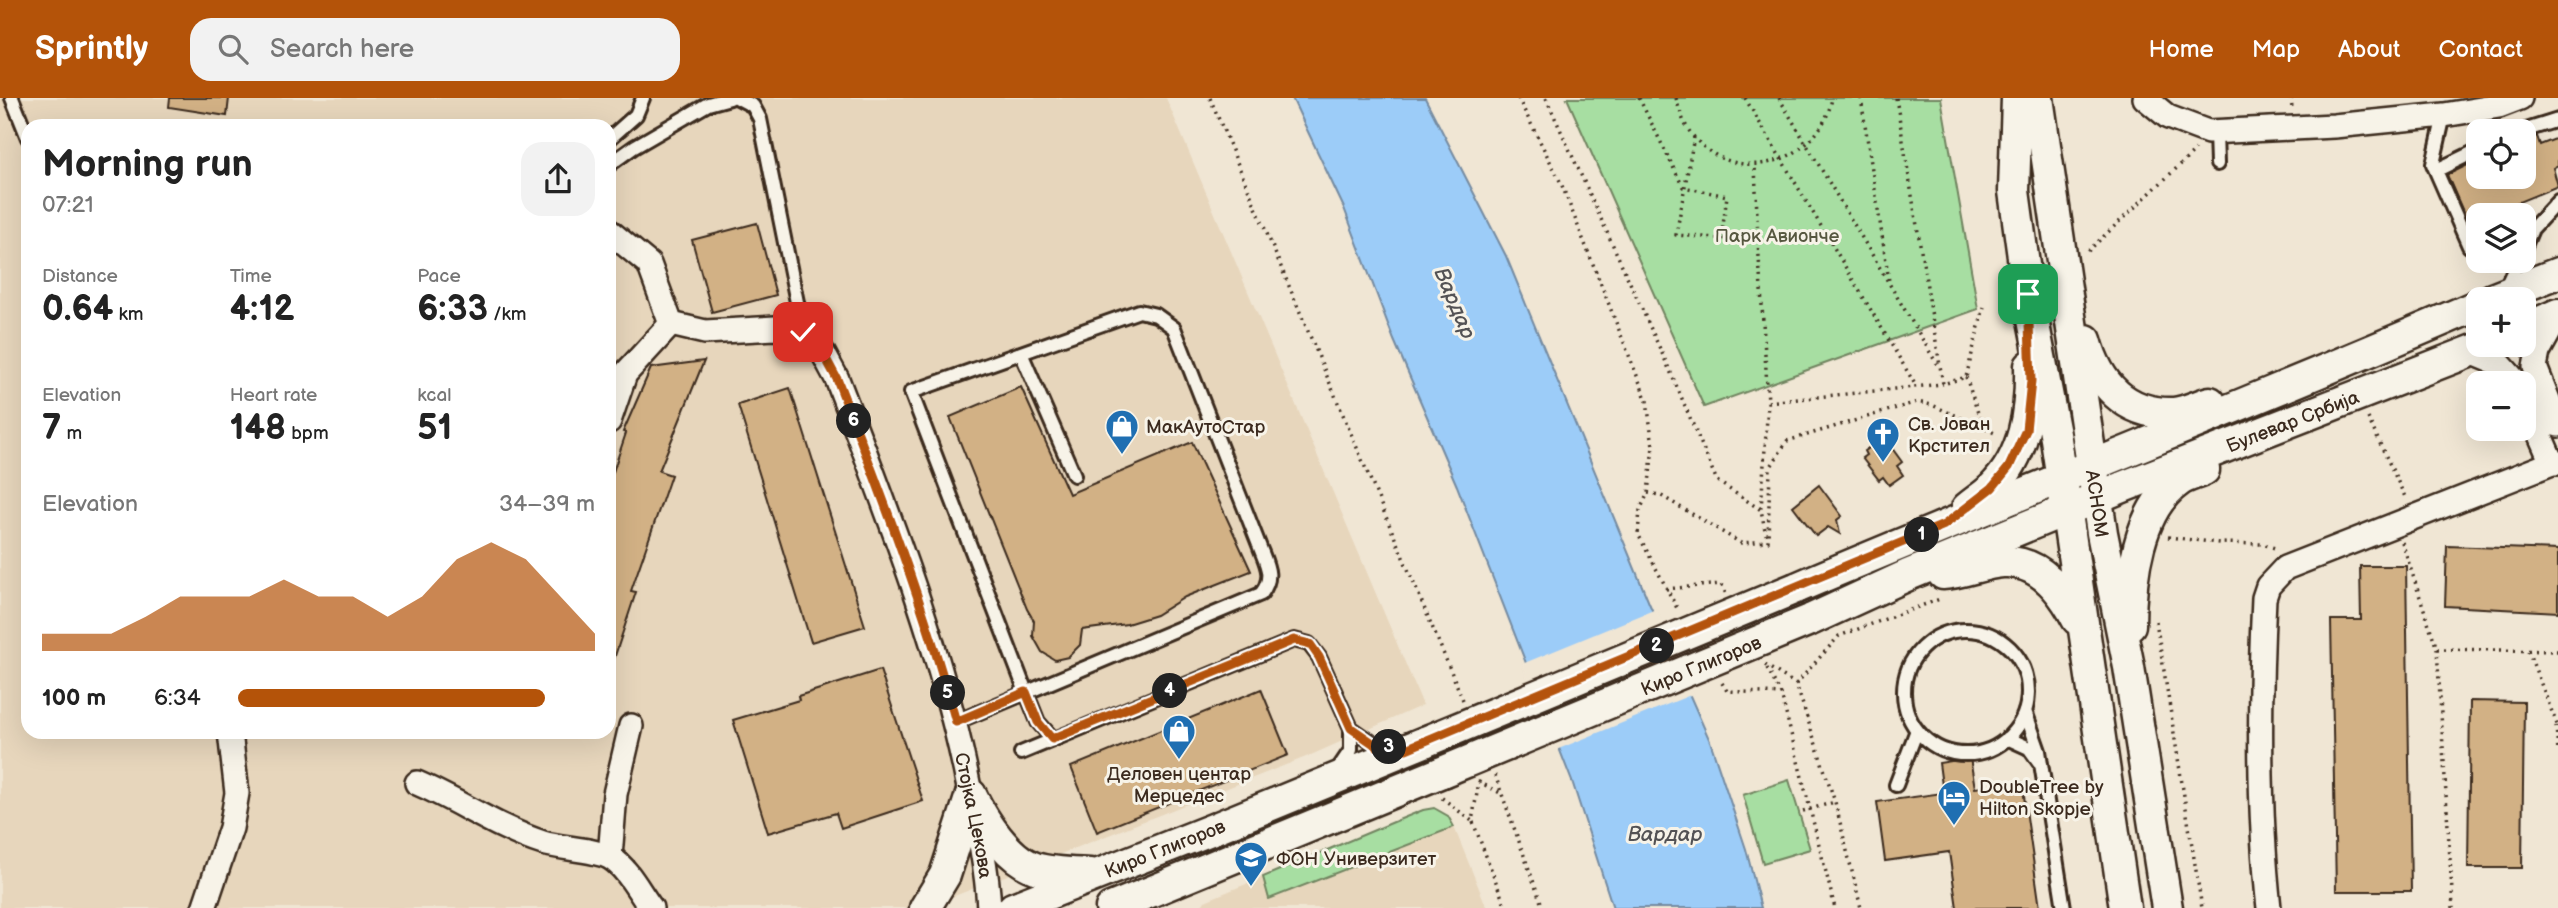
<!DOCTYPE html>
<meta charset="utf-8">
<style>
:root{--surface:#fff;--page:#f2f2f2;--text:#222;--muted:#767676;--accent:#b45309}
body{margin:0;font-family:"Balsamiq Sans",sans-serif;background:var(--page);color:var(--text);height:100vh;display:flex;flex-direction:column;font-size:26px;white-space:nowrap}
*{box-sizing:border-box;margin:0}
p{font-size:23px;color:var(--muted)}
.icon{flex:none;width:38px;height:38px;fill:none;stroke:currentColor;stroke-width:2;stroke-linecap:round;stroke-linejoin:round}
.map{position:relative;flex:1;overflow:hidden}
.sheet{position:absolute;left:21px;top:21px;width:595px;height:620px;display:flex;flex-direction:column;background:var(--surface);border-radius:21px;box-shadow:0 7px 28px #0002}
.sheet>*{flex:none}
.controls{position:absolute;left:2466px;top:21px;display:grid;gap:14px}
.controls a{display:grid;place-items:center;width:70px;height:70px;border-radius:14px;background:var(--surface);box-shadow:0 7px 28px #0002;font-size:35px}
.pin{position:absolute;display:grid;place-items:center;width:60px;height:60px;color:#fff;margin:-30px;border-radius:14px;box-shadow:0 4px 10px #0006}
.km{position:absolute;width:35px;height:35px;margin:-18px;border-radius:50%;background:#222;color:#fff;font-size:19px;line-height:35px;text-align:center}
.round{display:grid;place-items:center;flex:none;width:74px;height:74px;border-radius:21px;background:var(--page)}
.overview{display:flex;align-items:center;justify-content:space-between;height:119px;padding:0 21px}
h1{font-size:38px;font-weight:700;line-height:52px}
.figures{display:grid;grid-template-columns:repeat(3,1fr);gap:10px;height:119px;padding:7px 21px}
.figures div{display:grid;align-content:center}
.figures b{font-size:35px;font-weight:700}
.figures small{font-size:19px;font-weight:400}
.figures p{font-size:19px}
.chart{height:196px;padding:14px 21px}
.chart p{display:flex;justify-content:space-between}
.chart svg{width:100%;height:126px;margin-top:7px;fill:var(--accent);opacity:.7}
ul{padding:0 21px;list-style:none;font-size:23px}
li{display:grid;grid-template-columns:112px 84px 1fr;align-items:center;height:52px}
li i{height:18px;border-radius:9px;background:var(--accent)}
header{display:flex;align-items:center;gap:42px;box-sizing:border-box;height:98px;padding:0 35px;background:var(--accent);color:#fff}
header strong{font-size:33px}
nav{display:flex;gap:38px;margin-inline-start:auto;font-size:24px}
.search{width:490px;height:63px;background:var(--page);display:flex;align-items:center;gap:18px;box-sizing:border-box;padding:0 24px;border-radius:21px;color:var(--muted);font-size:26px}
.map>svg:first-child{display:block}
.built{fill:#e7d6bc;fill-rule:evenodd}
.green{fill:#a7dea2;stroke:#718460;stroke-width:2}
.water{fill:#9cccf8;stroke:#758ba1;stroke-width:2}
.pier{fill:#f0e6d4}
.building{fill:#d2b185;stroke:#3b2a1e;stroke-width:2}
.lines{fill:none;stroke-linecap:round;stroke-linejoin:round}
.service-casing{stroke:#3b2a1e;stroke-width:18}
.minor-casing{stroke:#3b2a1e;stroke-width:28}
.tertiary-casing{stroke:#3b2a1e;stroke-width:35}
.path{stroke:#3b2a1e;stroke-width:3.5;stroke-dasharray:2 5;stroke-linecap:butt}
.service{stroke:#f7f3e8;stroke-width:12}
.minor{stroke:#f7f3e8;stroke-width:23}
.tertiary{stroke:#f7f3e8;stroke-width:30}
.tertiary-bridge-casing{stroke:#3b2a1e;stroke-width:35;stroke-linecap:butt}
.tertiary-bridge{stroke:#f7f3e8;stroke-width:30}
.route-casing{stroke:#fff;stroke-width:14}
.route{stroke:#b45309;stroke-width:9}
.labels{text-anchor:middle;stroke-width:6;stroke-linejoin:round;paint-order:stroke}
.park-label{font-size:19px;fill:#56573f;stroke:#f7f3e8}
.street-label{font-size:19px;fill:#3b2a1e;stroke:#f7f3e8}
.poi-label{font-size:19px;fill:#3b2a1e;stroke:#f7f3e8;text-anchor:start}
.water-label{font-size:21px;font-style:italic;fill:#535254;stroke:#f7f3e8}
</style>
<header>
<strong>Sprintly</strong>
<div class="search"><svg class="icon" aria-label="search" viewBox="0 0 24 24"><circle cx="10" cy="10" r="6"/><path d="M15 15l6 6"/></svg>Search here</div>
<nav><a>Home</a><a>Map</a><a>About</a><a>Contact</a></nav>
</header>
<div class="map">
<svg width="2558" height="810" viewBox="0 0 2558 810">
<rect width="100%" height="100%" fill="#f0e6d4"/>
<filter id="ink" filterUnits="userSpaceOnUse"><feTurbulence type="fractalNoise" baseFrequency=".0143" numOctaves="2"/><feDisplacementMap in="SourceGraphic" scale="14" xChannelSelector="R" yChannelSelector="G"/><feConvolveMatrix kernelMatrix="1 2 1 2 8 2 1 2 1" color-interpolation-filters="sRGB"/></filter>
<g filter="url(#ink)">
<!-- built -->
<path class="built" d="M0,0H1166L1423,607L1311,657L924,810H0ZM28,28H609V634H28Z
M1454,729L1487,810H1200L1205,803L1263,779L1270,801Z"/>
<!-- green -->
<path class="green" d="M1567,0H1941L1978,211L1704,309Z
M1789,682L1810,751L1763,765L1743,697Z
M1434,710L1448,718L1454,729L1269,801L1263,779L1396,723L1423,712Z"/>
<!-- water -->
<path class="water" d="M1292,0H1425L1506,158L1649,505L1710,643L1746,751L1761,810H1613L1573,686L1457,388L1394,242L1344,110Z"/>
<!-- pier -->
<path class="pier" d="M1656,511L1693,596L1556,652L1522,566Z"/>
<!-- building -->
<path class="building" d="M170,0H229L227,18L169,9Z
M2537,38L2540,47L2558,40V67L2553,70L2558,88L2487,117H2478V121L2468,125L2447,77L2478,62V79H2524V42Z
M757,125L776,197L712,214L692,142Z
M704,263L659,373L671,377L631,493L636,494L612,567L609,566V386L626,335L623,334L651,270Z
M1021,289L1069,396L1192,344L1251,473L1185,499L1156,517L1127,526L1082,532L1080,547L1068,559L1055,562L1042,554L1033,538L1034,523L1027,511L950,319Z
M790,290L865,528L811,544L738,307Z
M1880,342L1882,345L1886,342L1902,364L1897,368L1903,377L1889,387L1883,379L1879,382L1862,360L1866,357L1864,353Z
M1819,387L1842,418L1837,422L1840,436L1828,429L1816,438L1793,408Z
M2447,448L2558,452V514L2445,508Z
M2360,468H2406L2411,793H2336L2331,522H2361Z
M880,572L923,703L841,730L836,715L768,735L733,622L799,602L798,598Z
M1261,591L1288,657L1097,734L1071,669Z
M2470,603L2524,604L2522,770H2468Z
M1970,660L1975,690L2022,684L2040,810H1957L1949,754L1885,763L1877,704L1943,695L1939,665Z"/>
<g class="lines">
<defs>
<path id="service" d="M12,0L28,40
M738,0L753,8L760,21L803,234
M2444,17L2433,66L2469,148L2478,154
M2523,33L2558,22
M2216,34L2217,66
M609,41L636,17L643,0
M609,67L634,49L708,6L730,0
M2437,72L2478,52
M2524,150L2532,131L2558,103
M2505,191L2518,163
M1021,255L1074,377
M1904 594a62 62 0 1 1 124 0a62 62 0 1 1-124 0Z
M2025,613L2039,653L2064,810
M956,624L1261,496C1275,478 1266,466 1259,447L1174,230L1156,217L1139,213L911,294L1026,594L1038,624L1053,641
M1351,630L1377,648L1391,649
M2007,640L2029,650L2039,664
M1021,655L1294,542L1309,546L1319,559L1351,630V652L1336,674
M1896,687L1917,632"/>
<g id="minor">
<path d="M2145,0L2168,19L2208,34L2334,28L2444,17L2499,8L2520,0"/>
<path id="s1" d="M609,133L649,166L671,226L705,234L775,230L803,234L822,253L837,281C888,415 941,548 969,690C978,730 987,769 989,810"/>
<path d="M2558,218L2538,254L2535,269L2558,327"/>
<path d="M2471,254L2500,266L2517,285"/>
<path d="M2524,300L2552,365"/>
<path d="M609,323L625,276L671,226"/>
<path d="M417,685C459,703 499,731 543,745C559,750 599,752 611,760C628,771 639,794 651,810"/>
<path d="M610,759L615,696L631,628"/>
<path d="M204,810L231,730L237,695L230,634"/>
<path d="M2269,810C2258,708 2259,603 2264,500L2268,488L2285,470L2552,365H2558"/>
</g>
<g id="tertiary">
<path d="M2017,0L2014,93L2028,196L2056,341L2125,810"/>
<path id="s2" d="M2038,0L2102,435L2129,569L2167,810"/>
<path d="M2492,201L2558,175"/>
<path d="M2524,231L2558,216"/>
<path d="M2086,242C2098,286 2125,317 2174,315C2185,314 2199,307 2210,304"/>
<path d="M1967,410C1975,403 1985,397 1992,390C2025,358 2031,312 2030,268"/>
<path d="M1943,476C1964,475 1983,465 2003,464C2039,462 2062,492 2077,521"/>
<path d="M1796,490C2022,394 2252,305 2478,207"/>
<path id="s3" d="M1810,522L1908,477L2125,388L2487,247"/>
<path d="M2130,527C2130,481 2138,411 2179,383C2186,378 2196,376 2204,372"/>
<path d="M971,697C984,723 1007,760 1035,770C1053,775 1072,775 1090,776"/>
<path d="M925,810L945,777L971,697"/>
<path id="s4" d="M1013,810L1213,731L1427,643"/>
<path d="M1111,810L1442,674"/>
</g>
</defs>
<!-- service casing -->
<use href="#service" class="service-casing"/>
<!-- minor casing -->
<use href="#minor" class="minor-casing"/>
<!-- tertiary casing -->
<use href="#tertiary" class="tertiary-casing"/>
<!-- path -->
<path class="path" d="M1210,0L1463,602
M1518,0L1561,85L1647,303L1653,348L1648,395L1640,412L1638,436L1678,512
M1546,0L1671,275L1717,383L1761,412
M1639,0L1683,89L1727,98L1721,142
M1676,0C1680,14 1684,28 1694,39C1737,91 1821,64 1832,0
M1745,0L1916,288
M1779,0L1937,266
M1861,0L1889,183
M1896,0L1943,286L1966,279L1984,209
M2291,0L2292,11
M1694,39L1676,137L1758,143L1755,67
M1758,143L1768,304L1761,412L1766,437
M2088,153L2196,52
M1966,279L1983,330
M1768,304L1943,286
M2368,320L2406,401
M1648,395L1660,397L1741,445L1768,443L1770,370L1787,343L1917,304L1932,307L1997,336
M2168,439L2219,445L2262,446L2278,451
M2402,444L2437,551L2453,810
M1666,491L1721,486L1726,496
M2156,523L2202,810
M2437,551L2558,553
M2528,553L2558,629
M1765,567L1796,586L1835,704L1861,810
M1767,570L1781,596
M1722,585L1727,593L1781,596L1835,810
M1796,586L1839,538L1940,501
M2556,628L2558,654
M1495,677L1543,810
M1442,700L1472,723L1479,684L1500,695
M1803,713L1835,704
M1473,724L1506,810"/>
<!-- service -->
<use href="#service" class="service"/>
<!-- minor -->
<use href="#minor" class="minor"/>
<!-- tertiary -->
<use href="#tertiary" class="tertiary"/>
<defs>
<g id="tertiary-bridge">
<path d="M1427,643L1796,490"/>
<path id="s5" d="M1442,674L1810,522"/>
</g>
</defs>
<!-- tertiary-bridge casing -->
<use href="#tertiary-bridge" class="tertiary-bridge-casing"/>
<!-- tertiary-bridge -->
<use href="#tertiary-bridge" class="tertiary-bridge"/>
</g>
</g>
<g class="lines" filter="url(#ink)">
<defs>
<path id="route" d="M803,234L822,253L837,281C881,394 924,507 956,624L1026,594L1038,624L1052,641L1294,542L1310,546L1319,559L1351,630L1377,648L1406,651L1944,427L1992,390L2009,369L2026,332L2031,283L2028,196"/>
</defs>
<!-- route casing -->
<use href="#route" class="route-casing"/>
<!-- route -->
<use href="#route" class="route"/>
</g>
<!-- icons -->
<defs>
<symbol id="shop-pin" viewBox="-11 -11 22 30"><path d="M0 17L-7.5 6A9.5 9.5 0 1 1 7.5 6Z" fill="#1f6fb2" stroke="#f7f3e8"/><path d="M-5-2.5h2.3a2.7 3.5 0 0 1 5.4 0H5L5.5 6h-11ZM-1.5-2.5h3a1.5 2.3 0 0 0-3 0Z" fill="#fff"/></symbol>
<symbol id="church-pin" viewBox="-11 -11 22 30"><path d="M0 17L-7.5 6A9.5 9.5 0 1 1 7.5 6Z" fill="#1f6fb2" stroke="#f7f3e8"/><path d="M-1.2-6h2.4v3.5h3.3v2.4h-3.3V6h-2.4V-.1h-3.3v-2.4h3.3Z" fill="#fff"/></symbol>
<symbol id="hotel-pin" viewBox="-11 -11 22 30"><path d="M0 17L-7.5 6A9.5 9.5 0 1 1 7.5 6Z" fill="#1f6fb2" stroke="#f7f3e8"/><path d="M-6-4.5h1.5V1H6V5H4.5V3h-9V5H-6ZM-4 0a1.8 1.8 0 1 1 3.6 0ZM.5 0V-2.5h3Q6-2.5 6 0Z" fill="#fff"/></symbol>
<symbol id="university-pin" viewBox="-11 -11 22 30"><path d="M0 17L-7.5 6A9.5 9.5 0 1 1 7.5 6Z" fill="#1f6fb2" stroke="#f7f3e8"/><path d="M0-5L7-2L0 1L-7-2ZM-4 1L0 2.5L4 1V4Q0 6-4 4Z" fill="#fff"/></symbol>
</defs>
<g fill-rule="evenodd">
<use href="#shop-pin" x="1103" y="309" width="38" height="52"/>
<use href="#church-pin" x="1864" y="317" width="38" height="52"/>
<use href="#shop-pin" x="1160" y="614" width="38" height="52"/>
<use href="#hotel-pin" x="1935" y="680" width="38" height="52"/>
<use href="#university-pin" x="1232" y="741" width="38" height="52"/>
</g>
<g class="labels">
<!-- park labels -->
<g class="park-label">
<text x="1777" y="144">Парк Авионче</text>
</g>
<!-- street labels -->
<g class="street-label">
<text dy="7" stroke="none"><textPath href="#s3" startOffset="522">Булевар Србија</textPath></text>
<text dy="7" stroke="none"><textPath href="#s2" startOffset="410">АСНОМ</textPath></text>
<text dy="7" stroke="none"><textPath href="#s5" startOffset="280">Киро Глигоров</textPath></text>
<text dy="7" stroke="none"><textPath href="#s1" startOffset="766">Стојка Цекова</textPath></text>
<text dy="7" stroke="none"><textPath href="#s4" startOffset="163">Киро Глигоров</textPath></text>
</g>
<!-- poi labels -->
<g class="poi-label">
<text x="1908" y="332">Св. Јован<tspan x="1908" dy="22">Крстител</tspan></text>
<text x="1146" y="335">МакАутоСтар</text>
<text x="1179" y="682" text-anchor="middle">Деловен центар<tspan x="1179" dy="22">Мерцедес</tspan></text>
<text x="1979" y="695">DoubleTree by<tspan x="1979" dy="22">Hilton Skopje</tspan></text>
<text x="1276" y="767">ФОН Универзитет</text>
</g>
<!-- water labels -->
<g class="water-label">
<text transform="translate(1455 205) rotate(67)" y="7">Вардар</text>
<text x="1665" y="743">Вардар</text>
</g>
</g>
</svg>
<div class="controls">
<a><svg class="icon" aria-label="locate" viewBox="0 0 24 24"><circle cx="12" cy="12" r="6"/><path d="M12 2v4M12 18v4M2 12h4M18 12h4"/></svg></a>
<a><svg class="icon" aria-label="layers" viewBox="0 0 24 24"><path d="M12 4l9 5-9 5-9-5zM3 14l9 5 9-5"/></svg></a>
<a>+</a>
<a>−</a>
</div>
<div class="pin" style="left:2028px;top:196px;background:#1e9e55"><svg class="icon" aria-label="arrive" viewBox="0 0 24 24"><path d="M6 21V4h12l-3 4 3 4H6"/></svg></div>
<div class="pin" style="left:803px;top:234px;background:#d93025"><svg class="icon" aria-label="check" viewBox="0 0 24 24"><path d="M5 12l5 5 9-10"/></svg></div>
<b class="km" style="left:1922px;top:437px">1</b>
<b class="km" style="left:1657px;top:548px">2</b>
<b class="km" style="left:1389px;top:649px">3</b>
<b class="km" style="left:1170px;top:593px">4</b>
<b class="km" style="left:948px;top:595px">5</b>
<b class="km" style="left:854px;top:323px">6</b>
<section class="sheet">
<div class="overview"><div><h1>Morning run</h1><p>07:21</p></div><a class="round"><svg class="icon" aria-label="share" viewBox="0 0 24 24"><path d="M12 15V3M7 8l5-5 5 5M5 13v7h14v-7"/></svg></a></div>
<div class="figures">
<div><p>Distance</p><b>0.64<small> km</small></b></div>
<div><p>Time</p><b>4:12</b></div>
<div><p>Pace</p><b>6:33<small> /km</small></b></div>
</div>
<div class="figures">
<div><p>Elevation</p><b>7<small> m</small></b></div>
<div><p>Heart rate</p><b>148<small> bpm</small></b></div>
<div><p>kcal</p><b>51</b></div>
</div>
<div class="chart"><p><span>Elevation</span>34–39 m</p>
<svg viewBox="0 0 160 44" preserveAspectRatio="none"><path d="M0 44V38L10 38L20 38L30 32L40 25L50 25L60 25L70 19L80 25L90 25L100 32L110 25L120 12L130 6L140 12L150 25L160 38V44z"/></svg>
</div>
<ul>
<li><b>100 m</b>6:34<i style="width:86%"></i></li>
</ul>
</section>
</div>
